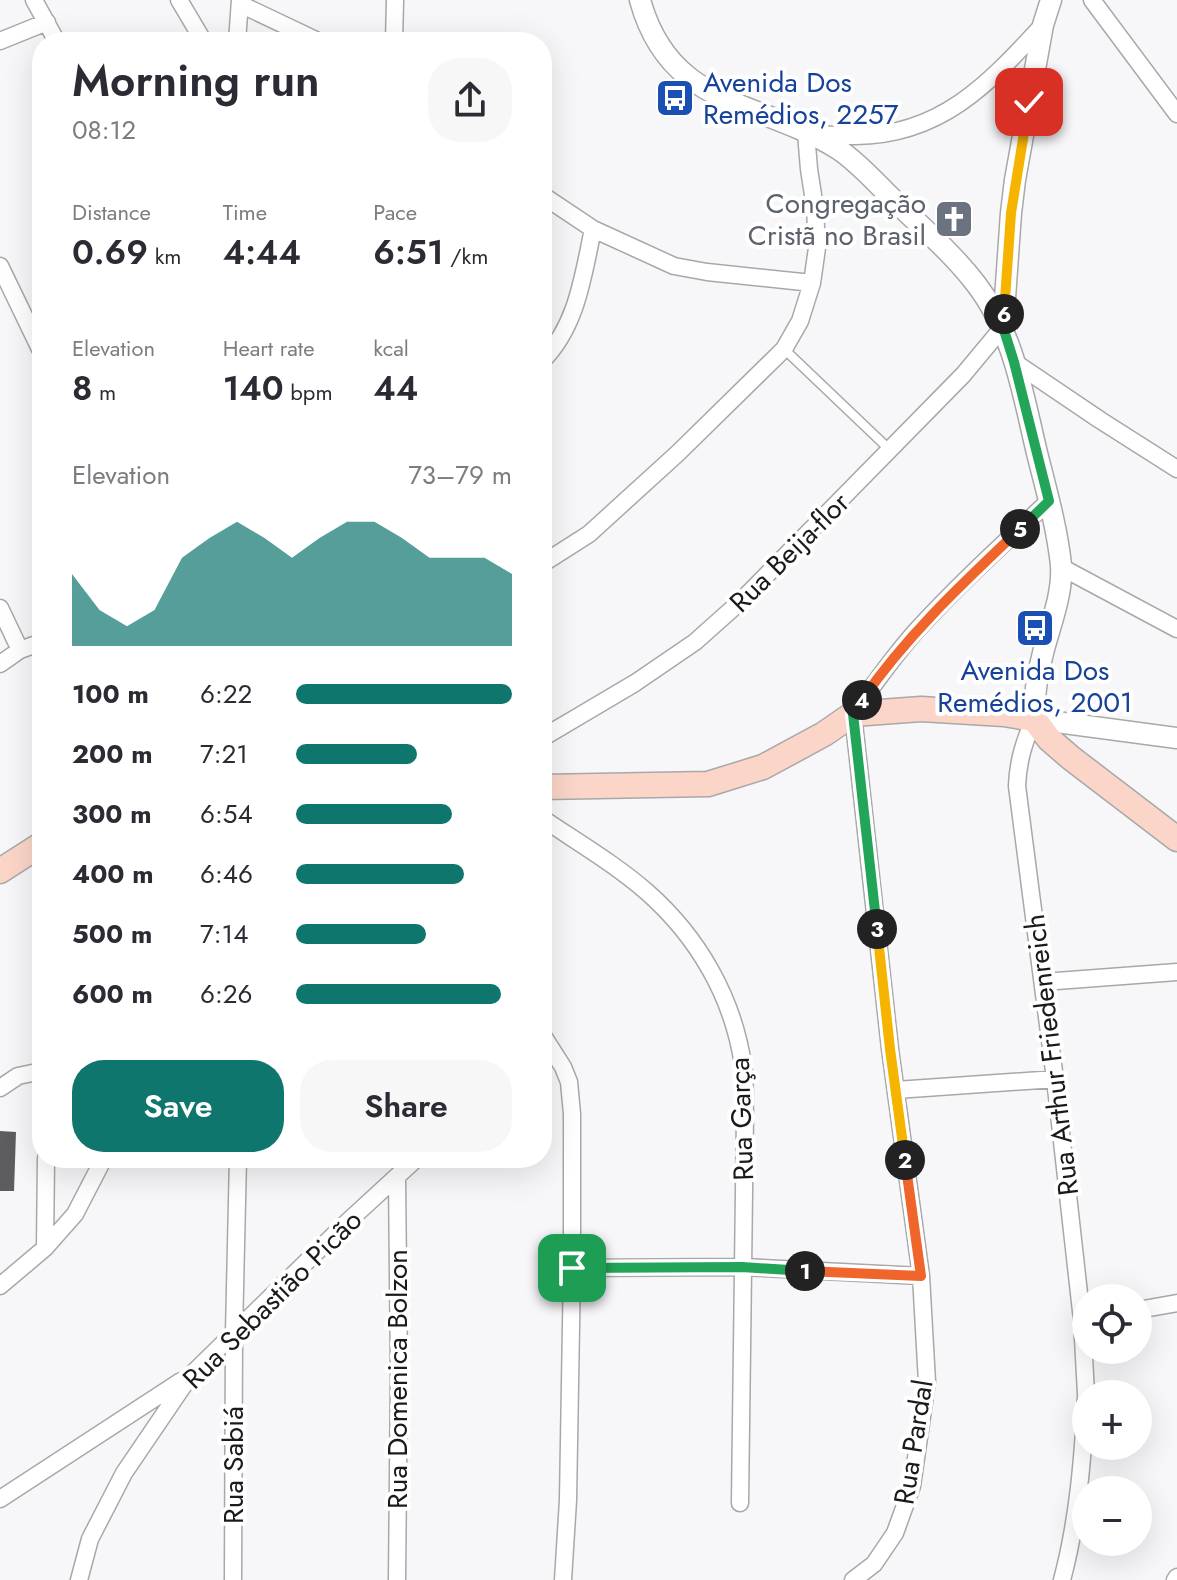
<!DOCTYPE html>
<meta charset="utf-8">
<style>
:root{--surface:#fff;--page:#f7f7f7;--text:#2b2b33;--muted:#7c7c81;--accent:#0f766e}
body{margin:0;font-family:Jost,sans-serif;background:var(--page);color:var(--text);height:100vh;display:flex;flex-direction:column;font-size:30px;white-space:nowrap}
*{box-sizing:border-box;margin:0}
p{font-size:26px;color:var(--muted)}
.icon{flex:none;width:44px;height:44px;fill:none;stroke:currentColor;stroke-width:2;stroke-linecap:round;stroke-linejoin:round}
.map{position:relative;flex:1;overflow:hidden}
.panel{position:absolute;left:32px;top:32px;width:520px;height:1136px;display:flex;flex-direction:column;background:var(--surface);border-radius:32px;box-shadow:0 8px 32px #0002}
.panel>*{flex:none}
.tools{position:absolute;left:1072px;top:1284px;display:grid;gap:16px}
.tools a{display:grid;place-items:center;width:80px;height:80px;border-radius:50%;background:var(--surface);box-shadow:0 8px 32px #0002;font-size:40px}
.pin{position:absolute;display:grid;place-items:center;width:68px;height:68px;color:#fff;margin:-34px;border-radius:16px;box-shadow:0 4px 12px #0006}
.km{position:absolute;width:40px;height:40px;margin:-20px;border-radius:50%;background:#222;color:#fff;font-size:22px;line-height:40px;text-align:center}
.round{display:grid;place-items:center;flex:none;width:84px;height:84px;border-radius:32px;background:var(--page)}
.head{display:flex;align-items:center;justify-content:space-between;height:136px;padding:0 40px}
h1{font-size:44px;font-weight:600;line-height:60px}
.stats{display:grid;grid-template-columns:repeat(3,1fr);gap:12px;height:136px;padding:8px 40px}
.stats div{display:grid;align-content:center}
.stats b{font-size:34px;font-weight:600}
.stats small{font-size:22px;font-weight:400}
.stats p{font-size:22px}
.chart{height:224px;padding:16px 40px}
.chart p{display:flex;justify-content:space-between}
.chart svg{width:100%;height:144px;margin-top:8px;fill:var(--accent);opacity:.7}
.primary-button{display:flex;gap:16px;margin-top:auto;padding:16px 40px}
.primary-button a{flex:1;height:92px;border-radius:32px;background:var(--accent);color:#fff;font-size:32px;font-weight:600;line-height:92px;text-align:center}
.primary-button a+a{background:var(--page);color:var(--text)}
ul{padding:0 40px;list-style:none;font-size:26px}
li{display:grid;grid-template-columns:128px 96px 1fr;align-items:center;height:60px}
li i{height:20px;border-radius:10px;background:var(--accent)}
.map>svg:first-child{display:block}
.building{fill:#5d5d5f}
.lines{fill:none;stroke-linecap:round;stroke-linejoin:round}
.service-casing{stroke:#a8a8a9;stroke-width:11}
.minor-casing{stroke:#a8a8a9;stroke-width:19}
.tertiary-casing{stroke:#a8a8a9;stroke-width:23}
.secondary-casing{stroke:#a8a8a9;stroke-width:27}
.service{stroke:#fff;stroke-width:8}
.minor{stroke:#fff;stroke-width:16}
.tertiary{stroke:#fff;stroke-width:20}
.secondary{stroke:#fbd6c8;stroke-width:24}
.split-1-casing{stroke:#fff;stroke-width:16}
.split-2-casing{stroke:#fff;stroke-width:16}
.split-3-casing{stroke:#fff;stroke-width:16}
.split-4-casing{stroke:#fff;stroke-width:16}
.split-5-casing{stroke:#fff;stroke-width:16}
.split-6-casing{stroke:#fff;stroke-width:16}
.split-7-casing{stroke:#fff;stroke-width:16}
.split-1{stroke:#22a559;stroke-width:10}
.split-2{stroke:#f0652b;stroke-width:10}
.split-3{stroke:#f5b400;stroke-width:10}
.split-4{stroke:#22a559;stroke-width:10}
.split-5{stroke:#f0652b;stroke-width:10}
.split-6{stroke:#22a559;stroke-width:10}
.split-7{stroke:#f5b400;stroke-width:10}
.labels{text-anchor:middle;stroke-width:8;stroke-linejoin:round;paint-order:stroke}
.transit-label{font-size:28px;fill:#164399;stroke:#fff;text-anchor:start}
.worship-label{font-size:28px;fill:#5b616d;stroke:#fff;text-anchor:end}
.street-label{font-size:28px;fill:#191a1a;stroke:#fff}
</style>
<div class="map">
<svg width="1177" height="1580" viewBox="0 0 1177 1580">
<rect width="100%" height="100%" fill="#f7f7f9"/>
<!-- building -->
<path class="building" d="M0,1131L16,1132L14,1191H0Z"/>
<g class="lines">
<defs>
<path id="service" d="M784,349L890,450"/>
<path id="minor" d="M34,0L57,42
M179,0L204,42
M1092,0L1177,114
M240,4L320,42
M0,41L47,22
M237,42L240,0
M394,42L395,0
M542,195L593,229L674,266L707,272L812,283
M0,266L42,353
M542,361C577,326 583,276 593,229
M1014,362L1100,420L1177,469
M542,564L589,534L678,453L784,349L800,321L812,283L817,248L815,208L809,169L806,133C823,134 840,136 856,136C942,135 989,83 1043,25
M1061,567L1177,629
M0,608L20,650
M0,664L20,650L42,642
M1034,719C1024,742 1018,761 1017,786L1055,1079L1082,1320L1086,1394
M542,738L635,683L695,642L741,601L963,375L1003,327
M542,818C577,842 615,864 647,892C698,937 733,997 743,1065C746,1080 744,1098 745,1114L740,1503
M1043,982L1177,972
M542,1034L563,1067L569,1082L572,1114V1268L568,1500L563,1580
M0,1088L18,1076L42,1071
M896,1090L1055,1079
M45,1248L46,1158
M572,1268L742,1267L921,1276
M0,1286L45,1248L75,1214L104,1158
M1138,1310L1177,1303
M0,1499L181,1381
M79,1580L90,1539L124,1473L190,1376L343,1226L417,1158
M233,1580L234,1332L238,1158
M397,1580L399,1372L397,1177
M853,1580L874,1564L895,1533L912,1486L927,1382L921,1276L890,1049L853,714C873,685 893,657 916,631C958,585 1004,543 1049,501
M1062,1580C1078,1520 1083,1458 1086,1396
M1175,1580L1177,1577"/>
<path id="tertiary" d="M640,0C670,109 758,99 838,149C862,165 879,187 900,206C926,231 954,255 976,284C1014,333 1023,395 1037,453C1046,489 1057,527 1061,565C1063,595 1050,625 1043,653C1037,675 1034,697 1034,719L1177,738
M1003,327L1011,213L1015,180L1043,25L1051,0"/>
<path id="secondary" d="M542,787L708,784L763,767L824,734L853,714L921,709L1004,714L1034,719L1049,739L1071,758L1177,839
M0,871L42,844"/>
</defs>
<!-- service casing -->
<use href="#service" class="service-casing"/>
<!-- minor casing -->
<use href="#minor" class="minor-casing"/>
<!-- tertiary casing -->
<use href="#tertiary" class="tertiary-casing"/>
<!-- secondary casing -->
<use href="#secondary" class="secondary-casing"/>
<!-- service -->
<use href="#service" class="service"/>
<!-- minor -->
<use href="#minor" class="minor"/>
<!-- tertiary -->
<use href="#tertiary" class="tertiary"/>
<!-- secondary -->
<use href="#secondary" class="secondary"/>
</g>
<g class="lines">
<defs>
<path id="split-1" d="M572,1268L742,1267L805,1271"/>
<path id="split-2" d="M805,1271L921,1276L905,1160"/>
<path id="split-3" d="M877,929L890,1049L905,1160"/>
<path id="split-4" d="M862,700L853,714L877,929"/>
<path id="split-5" d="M862,700C907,635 963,583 1020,529"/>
<path id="split-6" d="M1004,314L1003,327L1014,362L1049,501L1020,529"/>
<path id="split-7" d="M1004,314L1011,213L1029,102"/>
</defs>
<!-- split-1 casing -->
<use href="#split-1" class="split-1-casing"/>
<!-- split-2 casing -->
<use href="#split-2" class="split-2-casing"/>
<!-- split-3 casing -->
<use href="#split-3" class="split-3-casing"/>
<!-- split-4 casing -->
<use href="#split-4" class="split-4-casing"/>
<!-- split-5 casing -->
<use href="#split-5" class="split-5-casing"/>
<!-- split-6 casing -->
<use href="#split-6" class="split-6-casing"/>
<!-- split-7 casing -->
<use href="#split-7" class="split-7-casing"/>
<!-- split-1 -->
<use href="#split-1" class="split-1"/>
<!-- split-2 -->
<use href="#split-2" class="split-2"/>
<!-- split-3 -->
<use href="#split-3" class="split-3"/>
<!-- split-4 -->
<use href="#split-4" class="split-4"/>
<!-- split-5 -->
<use href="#split-5" class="split-5"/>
<!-- split-6 -->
<use href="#split-6" class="split-6"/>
<!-- split-7 -->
<use href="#split-7" class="split-7"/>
</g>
<!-- icons -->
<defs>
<symbol id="bus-square" viewBox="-11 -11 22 22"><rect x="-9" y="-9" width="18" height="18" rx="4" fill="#1a4fb4" stroke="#fff"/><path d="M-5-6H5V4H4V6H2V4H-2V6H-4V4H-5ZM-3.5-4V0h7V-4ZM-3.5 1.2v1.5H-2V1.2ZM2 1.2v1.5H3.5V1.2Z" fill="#fff"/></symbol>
<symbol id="church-square" viewBox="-11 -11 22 22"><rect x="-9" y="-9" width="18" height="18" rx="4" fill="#6b7280" stroke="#fff"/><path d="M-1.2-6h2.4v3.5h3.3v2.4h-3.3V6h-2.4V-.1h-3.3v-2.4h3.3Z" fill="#fff"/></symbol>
</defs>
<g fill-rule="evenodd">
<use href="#bus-square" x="653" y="76" width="44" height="44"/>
<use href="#church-square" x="932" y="197" width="44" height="44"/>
<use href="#bus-square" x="1013" y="606" width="44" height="44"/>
</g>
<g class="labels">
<!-- transit labels -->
<g class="transit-label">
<text x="703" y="92">Avenida Dos<tspan x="703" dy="32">Remédios, 2257</tspan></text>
<text x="1035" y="680" text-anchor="middle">Avenida Dos<tspan x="1035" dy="32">Remédios, 2001</tspan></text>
</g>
<!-- worship labels -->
<g class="worship-label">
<text x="926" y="213">Congregação<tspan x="926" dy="32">Cristã no Brasil</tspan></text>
</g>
<!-- street labels -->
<g class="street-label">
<text transform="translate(789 552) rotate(-45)" y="10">Rua Beija-flor</text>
<text transform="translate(1051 1055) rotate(-97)" y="10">Rua Arthur Friedenreich</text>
<text transform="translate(741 1119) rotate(-92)" y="10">Rua Garça</text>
<text transform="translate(272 1299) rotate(-45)" y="10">Rua Sebastião Picão</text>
<text transform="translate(397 1379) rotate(-90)" y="10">Rua Domenica Bolzon</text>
<text transform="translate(913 1442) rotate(-81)" y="10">Rua Pardal</text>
<text transform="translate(233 1465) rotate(-90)" y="10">Rua Sabiá</text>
</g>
</g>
</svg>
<div class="tools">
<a><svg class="icon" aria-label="locate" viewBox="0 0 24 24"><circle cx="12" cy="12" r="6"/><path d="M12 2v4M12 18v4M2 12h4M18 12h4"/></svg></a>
<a>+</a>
<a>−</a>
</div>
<div class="pin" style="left:572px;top:1268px;background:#1e9e55"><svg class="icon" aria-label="arrive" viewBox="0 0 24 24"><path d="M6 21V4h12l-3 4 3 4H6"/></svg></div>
<div class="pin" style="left:1029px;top:102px;background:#d93025"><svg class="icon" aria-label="check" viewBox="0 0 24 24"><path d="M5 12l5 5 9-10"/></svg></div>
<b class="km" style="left:805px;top:1271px">1</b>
<b class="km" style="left:905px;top:1160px">2</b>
<b class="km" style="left:877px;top:929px">3</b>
<b class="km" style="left:862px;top:700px">4</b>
<b class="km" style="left:1020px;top:529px">5</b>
<b class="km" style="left:1004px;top:314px">6</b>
<section class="panel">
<div class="head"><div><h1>Morning run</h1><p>08:12</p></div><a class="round"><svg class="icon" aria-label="share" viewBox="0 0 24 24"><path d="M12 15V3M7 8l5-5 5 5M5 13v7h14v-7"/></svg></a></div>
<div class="stats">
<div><p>Distance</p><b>0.69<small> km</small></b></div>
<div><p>Time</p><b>4:44</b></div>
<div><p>Pace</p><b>6:51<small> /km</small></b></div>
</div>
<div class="stats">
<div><p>Elevation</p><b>8<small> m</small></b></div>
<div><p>Heart rate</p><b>140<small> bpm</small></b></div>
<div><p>kcal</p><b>44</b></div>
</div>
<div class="chart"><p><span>Elevation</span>73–79 m</p>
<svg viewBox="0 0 160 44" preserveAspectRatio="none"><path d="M0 44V22L10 33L20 38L30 33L40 17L50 11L60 6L70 11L80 17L90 11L100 6L110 6L120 11L130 17L140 17L150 17L160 22V44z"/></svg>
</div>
<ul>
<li><b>100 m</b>6:22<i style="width:100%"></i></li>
<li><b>200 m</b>7:21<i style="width:56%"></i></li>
<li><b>300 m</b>6:54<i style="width:72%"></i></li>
<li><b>400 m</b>6:46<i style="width:78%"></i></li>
<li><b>500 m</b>7:14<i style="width:60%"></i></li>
<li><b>600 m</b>6:26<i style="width:95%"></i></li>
</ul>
<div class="primary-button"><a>Save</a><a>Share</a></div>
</section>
</div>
